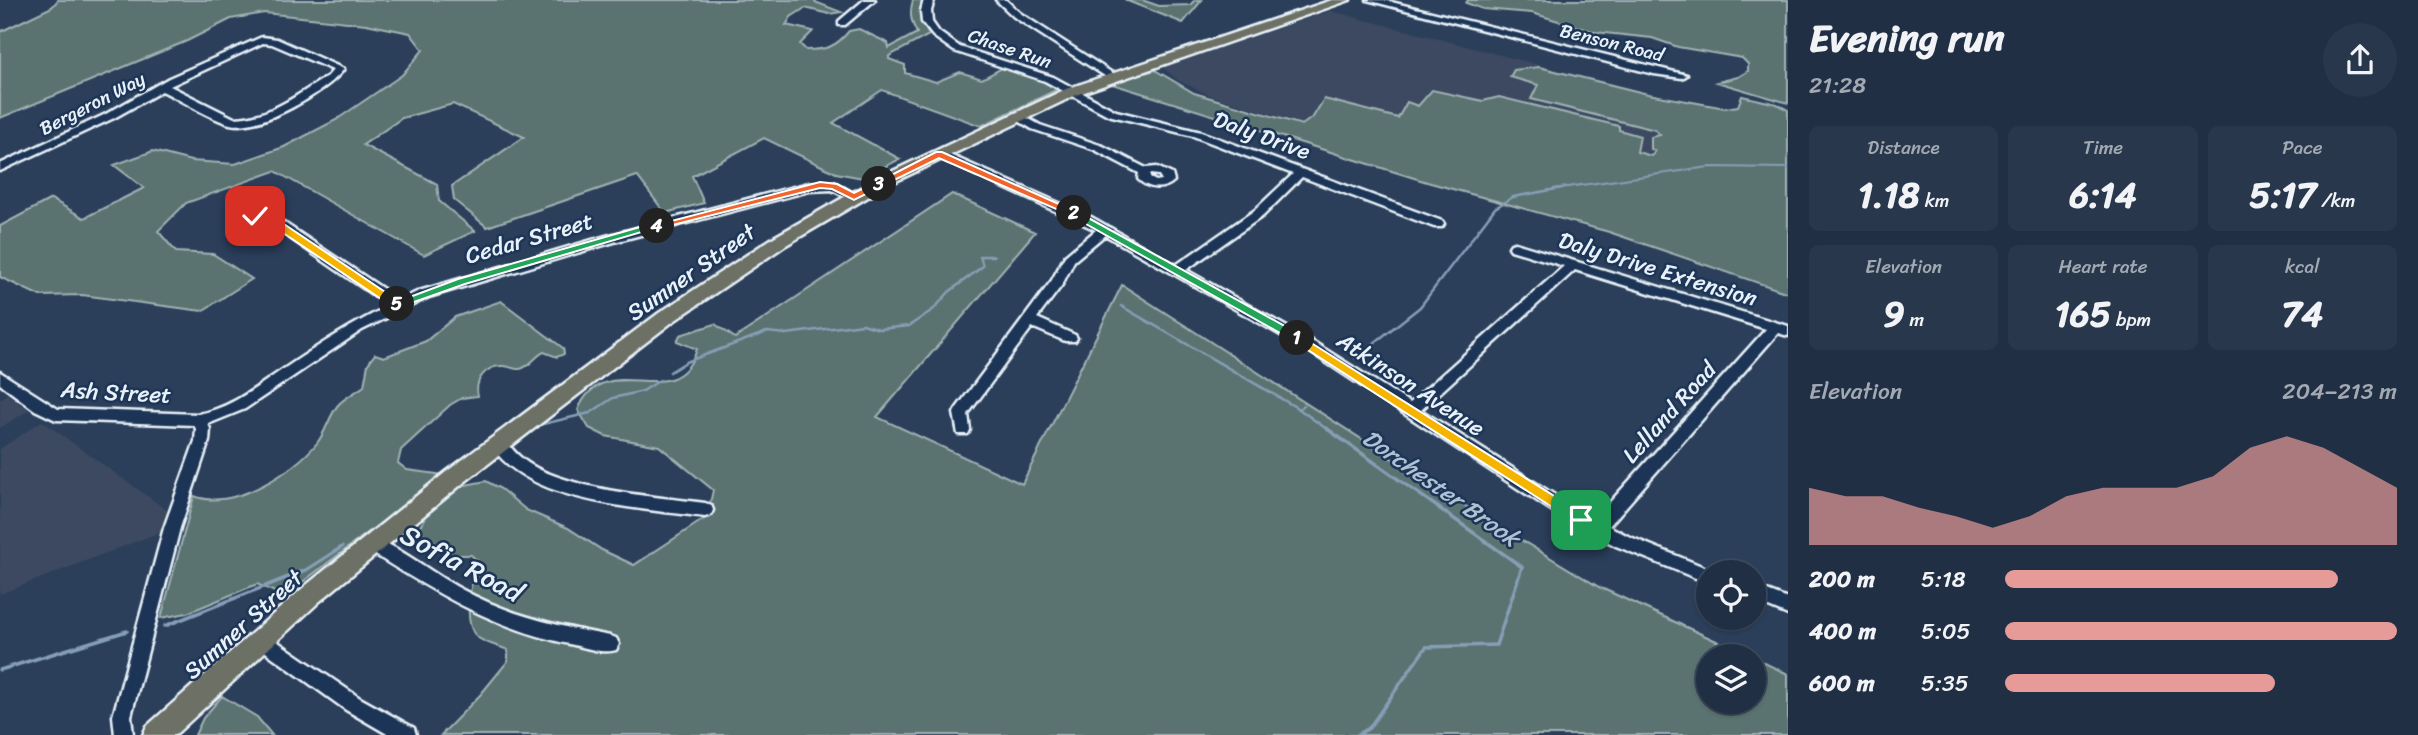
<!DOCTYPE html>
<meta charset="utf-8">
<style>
:root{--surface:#202f44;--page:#28374b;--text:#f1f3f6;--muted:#a2a9b2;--line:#3d4a5d;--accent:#e69b98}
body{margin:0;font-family:Sriracha,sans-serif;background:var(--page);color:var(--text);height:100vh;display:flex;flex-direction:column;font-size:26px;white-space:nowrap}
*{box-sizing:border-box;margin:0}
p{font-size:23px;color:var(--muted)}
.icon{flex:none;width:38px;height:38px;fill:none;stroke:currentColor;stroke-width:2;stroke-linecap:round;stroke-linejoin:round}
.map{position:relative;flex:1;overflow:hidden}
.details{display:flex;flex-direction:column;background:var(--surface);width:630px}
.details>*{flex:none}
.fabs{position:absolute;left:1696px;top:560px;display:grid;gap:14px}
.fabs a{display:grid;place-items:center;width:70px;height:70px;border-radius:50%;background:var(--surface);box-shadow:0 2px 5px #0004,0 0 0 2px var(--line);font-size:35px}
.pin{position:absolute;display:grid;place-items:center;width:60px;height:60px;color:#fff;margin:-30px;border-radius:14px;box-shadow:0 4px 10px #0006}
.km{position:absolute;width:35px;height:35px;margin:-18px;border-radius:50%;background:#222;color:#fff;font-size:19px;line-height:35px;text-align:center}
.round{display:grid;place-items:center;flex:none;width:74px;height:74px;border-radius:37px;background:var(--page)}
.head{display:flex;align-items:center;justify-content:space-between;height:119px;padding:0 21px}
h1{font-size:38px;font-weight:700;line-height:52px}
.metrics{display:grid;grid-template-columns:repeat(3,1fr);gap:10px;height:119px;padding:7px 21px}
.metrics div{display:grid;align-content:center;border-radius:10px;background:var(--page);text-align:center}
.metrics b{font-size:35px;font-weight:700}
.metrics small{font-size:19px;font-weight:400}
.metrics p{font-size:19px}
.chart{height:196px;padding:14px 21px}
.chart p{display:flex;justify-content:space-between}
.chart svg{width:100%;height:126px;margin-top:7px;fill:var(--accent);opacity:.7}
ul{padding:0 21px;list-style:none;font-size:23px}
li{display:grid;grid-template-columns:112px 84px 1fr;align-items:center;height:52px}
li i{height:18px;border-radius:9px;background:var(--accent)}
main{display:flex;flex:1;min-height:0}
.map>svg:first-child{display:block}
.built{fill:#3c4a60}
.green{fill:#5a7370;stroke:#a1b2b4;stroke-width:2}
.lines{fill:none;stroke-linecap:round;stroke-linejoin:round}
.stream-far2{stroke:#869fb7;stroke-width:2}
.stream-far1{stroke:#869fb7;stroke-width:2.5}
.stream{stroke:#869fb7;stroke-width:3.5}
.minor-casing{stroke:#e8f1f8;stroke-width:5}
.major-casing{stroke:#e8f1f8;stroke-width:5}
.minor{fill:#1d3557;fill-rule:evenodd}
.major{fill:#6c7065;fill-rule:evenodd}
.split-1{fill:#f5b400;stroke:#fff;stroke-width:2}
.split-2{fill:#22a559;stroke:#fff;stroke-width:2}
.split-3{fill:#f0652b;stroke:#fff;stroke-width:2}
.split-4{fill:#f0652b;stroke:#fff;stroke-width:2}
.split-5{fill:#22a559;stroke:#fff;stroke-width:2}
.split-6{fill:#f5b400;stroke:#fff;stroke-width:2}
.labels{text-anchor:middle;stroke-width:5;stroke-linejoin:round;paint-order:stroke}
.far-street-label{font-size:19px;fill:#e8f1f8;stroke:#1d3557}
.street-label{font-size:23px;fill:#e8f1f8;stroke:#1d3557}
.water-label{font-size:24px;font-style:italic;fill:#afc1d2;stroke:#1d3557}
.near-street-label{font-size:28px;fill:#e8f1f8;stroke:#1d3557}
</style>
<main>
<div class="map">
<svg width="1788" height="735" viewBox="0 0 1788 735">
<rect width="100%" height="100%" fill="#2b3f5b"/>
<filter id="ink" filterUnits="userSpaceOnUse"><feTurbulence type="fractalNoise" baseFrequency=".0143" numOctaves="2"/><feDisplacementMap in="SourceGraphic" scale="14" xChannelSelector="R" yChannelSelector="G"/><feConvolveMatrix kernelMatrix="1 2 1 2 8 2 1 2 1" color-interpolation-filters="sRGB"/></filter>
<g filter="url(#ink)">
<!-- built -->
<path class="built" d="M1331,11L1747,119L1564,203L1212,96L1179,81L1162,67Z
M7,394L29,410L0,428V400Z
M42,421L168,511L163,531L0,594V449Z"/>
<!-- green -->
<path class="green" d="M58,0H816L815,2L841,12L829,14L805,8L791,17L786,25L813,31L800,44L806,50C826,50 836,47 849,31L859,29L888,43L889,48L917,33C911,22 909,13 913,0H922L920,18L929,35L889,56V59L905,65V73L936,82L960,72L982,79L1002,68C1018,73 1047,77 1056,90L981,126L882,90L833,123L900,159L863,178L836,173L764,138L692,176L704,203L665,213L637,176L487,227L454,200L452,186L524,137L453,104L402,118L363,145L437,184L439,201L475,231L424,255L275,171L186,203L158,231L176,252L213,254L252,279L202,311L82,295L40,296L0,277V226L51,199L84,218L144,188L114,165L153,151L191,161L235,164L284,147L336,120L402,75L423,50L410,33L366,24L264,13L231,19L187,41L0,118V32L52,7Z
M1125,0H1142L1159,6L1190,5L1195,0H1202L1183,23Z
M1468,0H1788V103L1717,82L1738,77L1748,71V64L1742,58L1678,47L1652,38L1595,32L1532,13L1483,9L1466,3Z
M1539,67L1648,94L1725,108L1738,106L1742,96L1777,104L1788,110V293L1609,232L1427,182L1109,83L1155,70L1194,93L1302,125L1313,117L1324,99L1398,118L1407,102L1418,106L1432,90L1483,101L1499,97L1619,126V130L1640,136L1637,152L1652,156L1655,151L1651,149V137L1660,135L1655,130L1531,99L1538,85L1510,77L1514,70Z
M952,194L1035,232L877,417L1022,484L1122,285L1478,514L1599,587L1749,656H1708V702H1754V658L1788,674V735H441L481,694L508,661V650C498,646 484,643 477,637C461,622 472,578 478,561L471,555H449L414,535L438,500L455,487L486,481L501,489L526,510L568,528L602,550L634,565L707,517L713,490L659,446L605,436L589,428L578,410C605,345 675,417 697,349L677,341L680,335L715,324L735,338Z
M501,301L563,348L564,354L557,357L544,352C535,356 530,367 520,369C514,370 510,366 504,366C486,365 474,380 478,396L462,398L450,405L401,450L398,463L407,470L444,475L284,596L257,584L187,613L161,618L194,496C232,511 293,473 317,443C326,432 329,416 338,405C345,397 355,393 364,386L368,364L375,354L384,357L426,341L455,317Z
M222,696L257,717L272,735H195L203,718Z"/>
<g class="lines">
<!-- stream-far2 -->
<path class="stream-far2" d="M1553,189L1709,167L1788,168"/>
<!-- stream-far1 -->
<path class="stream-far1" d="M1121,306L1299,409
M1355,358L1420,307L1495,208L1513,197L1562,188
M670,372L686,362L767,332L786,334L863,324L879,329L909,326L934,309L949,292L983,266L980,256H994
M1304,405L1299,409L1328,430
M543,424L590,413L613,398L643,391L660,380"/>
<!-- stream -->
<path class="stream" d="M1326,428L1522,567L1496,645L1426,647L1369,728L1357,735
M165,626L306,570L342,547
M0,670L127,631"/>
<defs>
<path id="minor" d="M864,0H875L845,25H839V21Z
M924,0H934L931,11L932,22L939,32L960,47L1053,77L1116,111L1201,132L1442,221L1444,224L1442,227H1434L1302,177L1263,216L1186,270L1317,344L1410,403L1564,266L1511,250L1509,247L1511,244L1515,243L1788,326V336L1778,333L1609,526L1628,536L1714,571L1708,572V583L1616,546L1557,514L1307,350L1105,235L1074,261L1062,285L1037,318L1075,335L1077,338L1075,341H1065L1032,327L968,414L970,430L968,434H958L954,413L956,409L1052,280L1065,256L1096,230L935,156V152H943L1091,217L1176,265L1255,210L1293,174L1193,136L1108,115L1045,81L954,51L933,36L922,22L921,11ZM1575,270L1766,329L1595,519L1569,504L1421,410Z
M996,0H1006L1020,13L1117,76L1108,78L1014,17Z
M1367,0H1383L1687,75L1682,78L1654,74Z
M262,37L277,39L344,69C327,92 260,131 230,124C211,119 181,100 162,91L114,118L0,171V164L106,114L169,78ZM263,43L272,44L333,70L328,76C300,93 269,118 234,118L170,86Z
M1018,113L1040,125L1103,146L1146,168L1157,167L1172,174L1174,181C1163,191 1148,189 1138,179L1139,173L1095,150L1032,129L1014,118V114ZM1150,174L1159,175L1162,180L1156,181L1150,178Z
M834,182L860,197L854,201L832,190L809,191L614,242L429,297L362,330L245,409L208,424L210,429L209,441L180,528L131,716L133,735H115L113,716L164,528L195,441L196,429L194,425L56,420L35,410L0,384V372L58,409L198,414C232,408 259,385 288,366C321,344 353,323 389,306L261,218L246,219L239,211L251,200L272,199L277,207L271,214L400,300L419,291L606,236L809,183ZM258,206H265L259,211H252Z
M498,437C507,440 511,449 518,455C525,462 536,468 545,472C596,493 651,496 705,503L711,505L713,510L711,515L705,517C643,508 525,504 490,443L493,439Z
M372,537C400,547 433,574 461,589C508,615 558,626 610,636L616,638L619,644L616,650C604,654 587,648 574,645C492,628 436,593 366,549L364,544L366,539Z
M1754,586L1788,599V615L1754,601Z
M262,631L360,698L414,728L416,735H389L346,710L256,645L253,639L256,633Z"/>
<path id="major" d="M1332,0H1350L1076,95L890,184L786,245L671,323L462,484L320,601L175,735H143L147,726L304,587L446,472L659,313L774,237L878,178L1066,89Z"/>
</defs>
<!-- minor casing -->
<use href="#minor" class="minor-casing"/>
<!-- major casing -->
<use href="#major" class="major-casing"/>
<!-- minor -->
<use href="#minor" class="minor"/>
<!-- major -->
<use href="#major" class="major"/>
</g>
</g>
<!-- split-1 -->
<path class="split-1" d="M1297,334L1586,516V523H1577L1294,341L1292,338Z"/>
<!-- split-2 -->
<path class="split-2" d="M1074,210L1301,335L1303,338L1297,342L1294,341L1070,215V211Z"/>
<!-- split-3 -->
<path class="split-3" d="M936,152H942L1079,213L1070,215L939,158L882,186L874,184Z"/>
<!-- split-4 -->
<path class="split-4" d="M879,181L882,182V186L854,200L832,189L820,188L657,229L652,226L820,182L837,184L854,193Z"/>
<!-- split-5 -->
<path class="split-5" d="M654,223L662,226L465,284L400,307L391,304L458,279Z"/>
<!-- split-6 -->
<path class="split-6" d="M259,212H266L400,302V307H393L261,218L255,219L250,216Z"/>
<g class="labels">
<!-- far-street labels -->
<g class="far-street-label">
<text transform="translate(1612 42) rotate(14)" y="7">Benson Road</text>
<text transform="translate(1010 48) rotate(19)" y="7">Chase Run</text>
<text transform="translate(92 103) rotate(-27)" y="7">Bergeron Way</text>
</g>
<!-- street labels -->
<g class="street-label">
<text transform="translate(1262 135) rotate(20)" y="8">Daly Drive</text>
<text transform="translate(529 238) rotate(-16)" y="8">Cedar Street</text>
<text transform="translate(1658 269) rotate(17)" y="8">Daly Drive Extension</text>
<text transform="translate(691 272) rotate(-35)" y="8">Sumner Street</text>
<text transform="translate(1411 384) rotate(33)" y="8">Atkinson Avenue</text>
<text transform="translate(116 392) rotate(3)" y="8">Ash Street</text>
<text transform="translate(1669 412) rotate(-48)" y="8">Lelland Road</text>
<text transform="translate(243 624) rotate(-42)" y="8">Sumner Street</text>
</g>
<!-- water labels -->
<g class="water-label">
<text transform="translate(1441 488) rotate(35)" y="8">Dorchester Brook</text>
</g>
<!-- near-street labels -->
<g class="near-street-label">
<text transform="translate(462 563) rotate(28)" y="10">Sofia Road</text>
</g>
</g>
</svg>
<div class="fabs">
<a><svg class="icon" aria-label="locate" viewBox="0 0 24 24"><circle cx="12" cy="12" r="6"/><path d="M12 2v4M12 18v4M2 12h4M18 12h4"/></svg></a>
<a><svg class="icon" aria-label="layers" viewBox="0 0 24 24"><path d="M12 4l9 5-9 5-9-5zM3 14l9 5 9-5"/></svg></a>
</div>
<div class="pin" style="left:1581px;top:520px;background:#1e9e55"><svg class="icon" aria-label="arrive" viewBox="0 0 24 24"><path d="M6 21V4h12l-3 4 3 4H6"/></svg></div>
<div class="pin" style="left:255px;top:216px;background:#d93025"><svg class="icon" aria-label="check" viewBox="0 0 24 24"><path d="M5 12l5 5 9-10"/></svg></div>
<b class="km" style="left:1297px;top:338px">1</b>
<b class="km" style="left:1074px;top:213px">2</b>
<b class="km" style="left:879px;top:184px">3</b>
<b class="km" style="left:657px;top:226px">4</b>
<b class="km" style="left:397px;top:304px">5</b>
</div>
<section class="details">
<div class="head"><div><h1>Evening run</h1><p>21:28</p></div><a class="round"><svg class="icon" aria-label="share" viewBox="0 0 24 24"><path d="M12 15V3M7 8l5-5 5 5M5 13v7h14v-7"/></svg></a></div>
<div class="metrics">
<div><p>Distance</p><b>1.18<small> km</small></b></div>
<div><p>Time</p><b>6:14</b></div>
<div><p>Pace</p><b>5:17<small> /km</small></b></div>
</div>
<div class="metrics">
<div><p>Elevation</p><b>9<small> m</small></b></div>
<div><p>Heart rate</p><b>165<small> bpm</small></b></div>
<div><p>kcal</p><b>74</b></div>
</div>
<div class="chart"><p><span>Elevation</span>204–213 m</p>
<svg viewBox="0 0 160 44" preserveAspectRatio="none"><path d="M0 44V24L10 27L20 27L30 31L40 34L50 38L60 34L70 27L80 24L90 24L100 24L110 20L120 10L130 6L140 10L150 17L160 24V44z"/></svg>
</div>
<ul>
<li><b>200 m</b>5:18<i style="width:85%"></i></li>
<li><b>400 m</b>5:05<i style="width:100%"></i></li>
<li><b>600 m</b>5:35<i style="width:69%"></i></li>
</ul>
</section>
</main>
